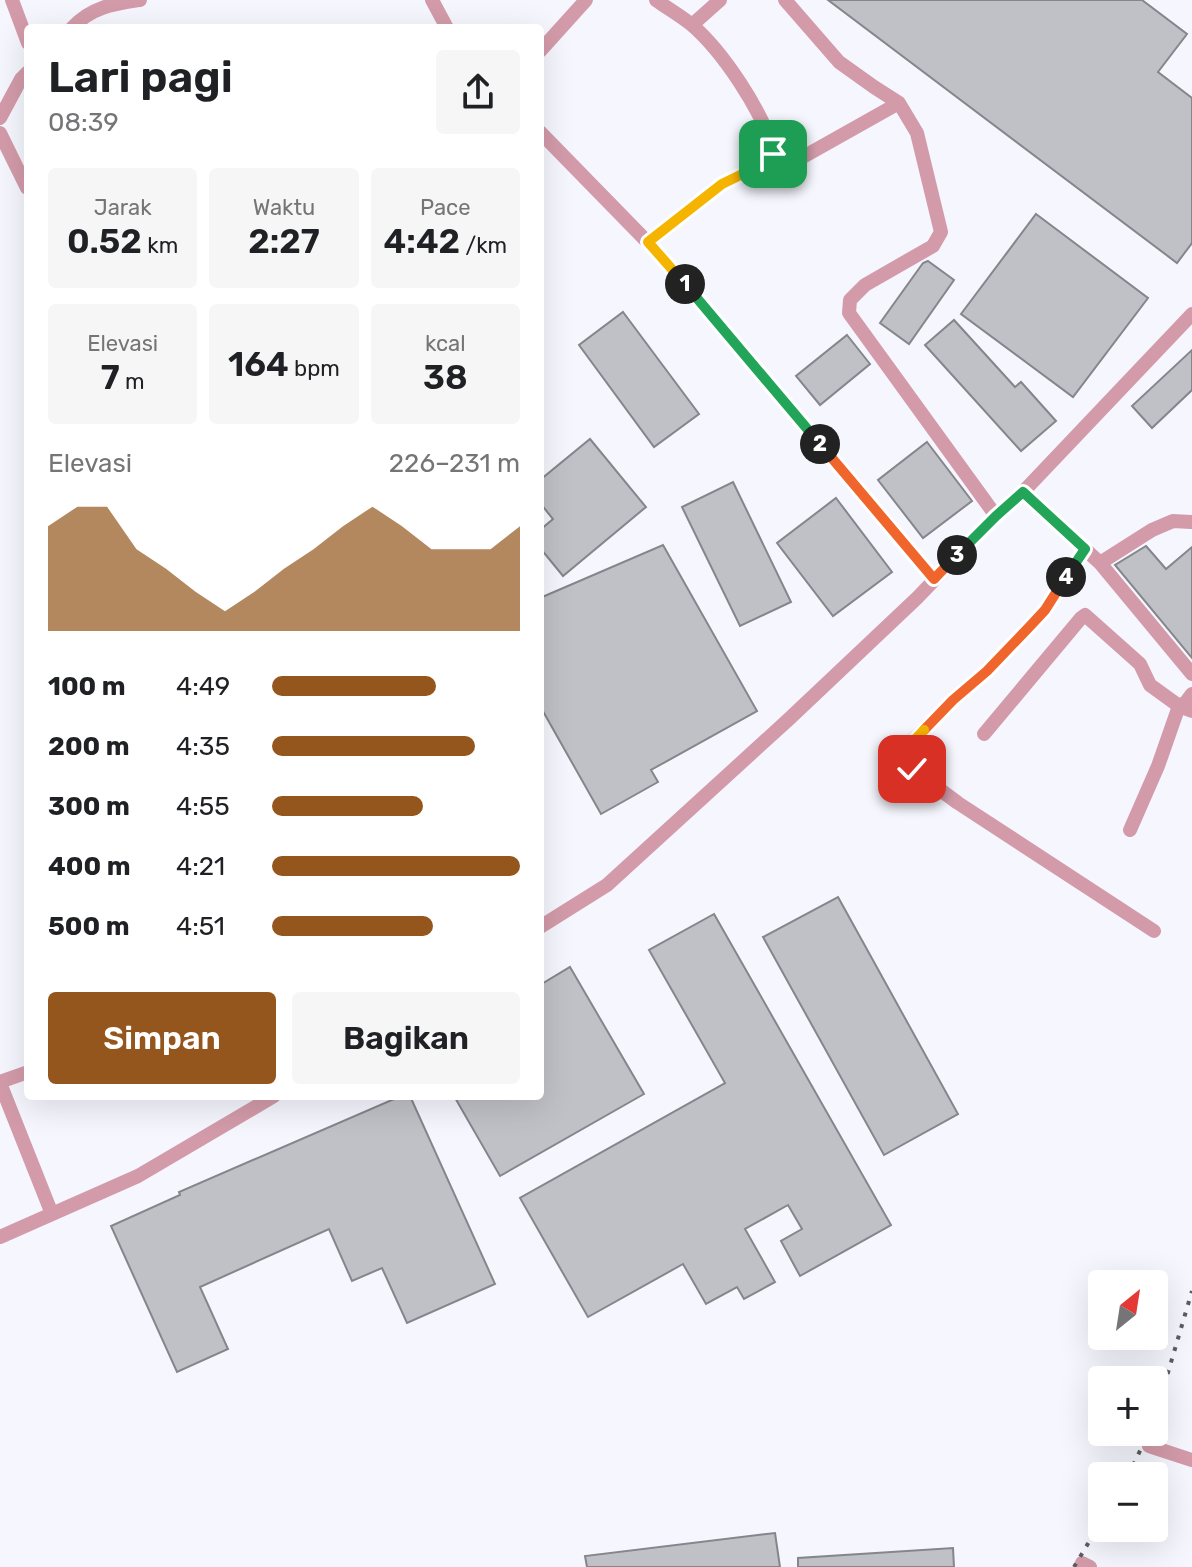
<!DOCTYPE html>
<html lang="id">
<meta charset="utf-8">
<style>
:root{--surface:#fff;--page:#f6f6f6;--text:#202124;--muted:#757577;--accent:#94561c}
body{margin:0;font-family:Rubik,sans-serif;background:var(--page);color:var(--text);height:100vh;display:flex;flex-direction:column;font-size:30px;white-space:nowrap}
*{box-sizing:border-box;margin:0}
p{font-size:26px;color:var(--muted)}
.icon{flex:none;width:44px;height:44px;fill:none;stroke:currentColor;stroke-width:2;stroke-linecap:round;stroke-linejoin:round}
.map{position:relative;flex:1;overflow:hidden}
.side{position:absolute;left:24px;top:24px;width:520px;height:1076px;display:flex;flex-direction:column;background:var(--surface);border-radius:8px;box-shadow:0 8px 32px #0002}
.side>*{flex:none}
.needle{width:52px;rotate:30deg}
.controls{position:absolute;left:1088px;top:1270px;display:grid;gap:16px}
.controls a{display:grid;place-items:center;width:80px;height:80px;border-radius:8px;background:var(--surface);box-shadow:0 8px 32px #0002;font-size:40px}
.pin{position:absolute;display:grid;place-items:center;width:68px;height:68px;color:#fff;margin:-34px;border-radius:16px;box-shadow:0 4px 12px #0006}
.km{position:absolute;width:40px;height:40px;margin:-20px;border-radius:50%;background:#222;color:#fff;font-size:22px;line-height:40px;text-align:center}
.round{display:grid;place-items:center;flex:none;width:84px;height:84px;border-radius:8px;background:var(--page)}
.headline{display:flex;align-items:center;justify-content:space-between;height:136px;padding:0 24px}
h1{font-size:44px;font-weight:600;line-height:60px}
.stats{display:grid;grid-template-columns:repeat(3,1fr);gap:12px;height:136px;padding:8px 24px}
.stats div{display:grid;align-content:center;border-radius:8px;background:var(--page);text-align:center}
.stats b{font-size:34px;font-weight:600}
.stats small{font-size:22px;font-weight:400}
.stats p{font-size:22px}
.chart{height:224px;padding:16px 24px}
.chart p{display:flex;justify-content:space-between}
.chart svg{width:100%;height:144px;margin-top:8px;fill:var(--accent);opacity:.7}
.action{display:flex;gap:16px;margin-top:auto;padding:16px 24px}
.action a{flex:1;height:92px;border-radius:8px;background:var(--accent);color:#fff;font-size:32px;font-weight:600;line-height:92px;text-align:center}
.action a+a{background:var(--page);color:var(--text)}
ul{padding:0 24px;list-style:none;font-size:26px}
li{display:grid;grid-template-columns:128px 96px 1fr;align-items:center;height:60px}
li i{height:20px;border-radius:10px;background:var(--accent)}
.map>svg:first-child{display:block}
.building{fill:#c0c0c7;stroke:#85858c;stroke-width:2}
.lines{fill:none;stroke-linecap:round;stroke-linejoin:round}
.minor{stroke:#d39baa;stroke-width:14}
.rail{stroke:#5d5d61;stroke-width:4;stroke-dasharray:4 8;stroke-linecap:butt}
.split-1-casing{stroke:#fff;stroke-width:16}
.split-2-casing{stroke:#fff;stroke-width:16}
.split-3-casing{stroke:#fff;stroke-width:16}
.split-4-casing{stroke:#fff;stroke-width:16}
.split-5-casing{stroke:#fff;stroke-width:16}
.split-6-casing{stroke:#fff;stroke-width:16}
.split-1{stroke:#f5b400;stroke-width:10}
.split-2{stroke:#22a559;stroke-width:10}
.split-3{stroke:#f0652b;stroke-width:10}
.split-4{stroke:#22a559;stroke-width:10}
.split-5{stroke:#f0652b;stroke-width:10}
.split-6{stroke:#f5b400;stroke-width:10}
</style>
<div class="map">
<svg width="1192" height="1567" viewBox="0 0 1192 1567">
<rect width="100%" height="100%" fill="#f6f6fe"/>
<!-- building -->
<path class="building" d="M828,0H1142L1187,34L1158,72L1192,98V243L1177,263Z
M1036,214L1148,298L1073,397L961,314Z
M928,261L954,280L909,344L880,323L923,263Z
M623,312L699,414L654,447L579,345Z
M954,320L1015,387L1021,382L1056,421L1021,451L925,345Z
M847,335L870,364L820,405L796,376Z
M1192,350V390L1152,428L1132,406Z
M590,439L646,507L563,576L540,548V530L553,519L540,503V480Z
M927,442L972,501L923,538L878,480Z
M733,482L791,602L740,626L682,507Z
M836,498L892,572L833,616L777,543Z
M663,545L757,711L651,770L658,782L601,814L540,706V598Z
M1146,546L1166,569L1192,547V658L1115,565Z
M838,897L958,1114L884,1155L763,937Z
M714,914L891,1225L800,1276L781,1241L802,1229L788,1205L745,1229L775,1282L744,1299L737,1287L706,1304L683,1264L588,1317L520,1198L725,1083L649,950Z
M570,967L644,1094L500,1176L454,1096H540V985Z
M401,1096H410L495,1284L407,1323L382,1268L352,1281L329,1229L200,1287L228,1349L177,1372L111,1226L180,1195L179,1192Z
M775,1533L780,1567H587L585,1556Z
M953,1548L954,1567H798V1558Z"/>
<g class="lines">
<!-- minor -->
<path class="minor" d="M12,0L28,43
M432,0L447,28
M785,0L839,62L874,87L899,103L917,133L941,232L933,246L865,285L850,300L849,313L996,516
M692,25L720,0
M72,28C91,7 113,4 140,0
M540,51L586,0
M0,118L21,79L28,72
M540,132L663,258L934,579
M0,133L27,188
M794,162L899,103
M648,242L722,184L769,161L773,154V149C761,109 723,52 692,25C681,16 667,8 656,0
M1023,492L1100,563L1192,674
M1085,549L1045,610L987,671L953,700L912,741L908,752L907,761L912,769L958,803L1154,931
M1100,563L1152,530L1173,521L1191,522
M984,734L1081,618L1085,615L1140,664L1150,685L1179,706L1192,711
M1130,830L1158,766L1179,706L1186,702L1192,694
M540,927L607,885L789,719L917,598L996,516L1023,492L1192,314
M0,1082L28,1072
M0,1083L52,1214
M0,1237L138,1176L274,1096
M1149,1446L1192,1460
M1082,1563L1090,1567"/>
<!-- rail -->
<path class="rail" d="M1154,1420L1192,1291
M1128,1476L1149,1432
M1074,1567L1102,1520"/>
</g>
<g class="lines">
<defs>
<path id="split-1" d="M685,284L648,242L722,184L769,161L773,154"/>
<path id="split-2" d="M685,284L820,444"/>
<path id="split-3" d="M820,444L934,579L957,555"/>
<path id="split-4" d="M957,555L996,516L1023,492L1085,549L1066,577"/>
<path id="split-5" d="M924,730L953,700L987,671L1032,624L1045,610L1066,577"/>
<path id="split-6" d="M912,769L907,761L910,745L924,730"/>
</defs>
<!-- split-1 casing -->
<use href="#split-1" class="split-1-casing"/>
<!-- split-2 casing -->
<use href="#split-2" class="split-2-casing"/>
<!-- split-3 casing -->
<use href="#split-3" class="split-3-casing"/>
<!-- split-4 casing -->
<use href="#split-4" class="split-4-casing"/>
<!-- split-5 casing -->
<use href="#split-5" class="split-5-casing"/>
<!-- split-6 casing -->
<use href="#split-6" class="split-6-casing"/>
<!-- split-1 -->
<use href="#split-1" class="split-1"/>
<!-- split-2 -->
<use href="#split-2" class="split-2"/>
<!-- split-3 -->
<use href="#split-3" class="split-3"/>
<!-- split-4 -->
<use href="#split-4" class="split-4"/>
<!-- split-5 -->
<use href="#split-5" class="split-5"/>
<!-- split-6 -->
<use href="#split-6" class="split-6"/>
</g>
</svg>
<div class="controls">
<a><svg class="needle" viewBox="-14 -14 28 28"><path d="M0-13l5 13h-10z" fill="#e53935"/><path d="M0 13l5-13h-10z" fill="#757577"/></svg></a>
<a>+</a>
<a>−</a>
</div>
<div class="pin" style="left:773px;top:154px;background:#1e9e55"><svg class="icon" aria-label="arrive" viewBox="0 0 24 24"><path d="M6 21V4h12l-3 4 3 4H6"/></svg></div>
<div class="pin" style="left:912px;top:769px;background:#d93025"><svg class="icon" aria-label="check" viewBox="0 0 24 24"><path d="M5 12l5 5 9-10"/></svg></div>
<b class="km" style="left:685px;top:284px">1</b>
<b class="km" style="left:820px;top:444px">2</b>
<b class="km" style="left:957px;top:555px">3</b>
<b class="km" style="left:1066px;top:577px">4</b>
<section class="side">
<div class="headline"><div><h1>Lari pagi</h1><p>08:39</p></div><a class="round"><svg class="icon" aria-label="share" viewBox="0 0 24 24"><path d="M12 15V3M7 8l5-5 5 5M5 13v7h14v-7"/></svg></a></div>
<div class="stats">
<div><p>Jarak</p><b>0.52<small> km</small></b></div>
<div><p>Waktu</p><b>2:27</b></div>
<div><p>Pace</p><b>4:42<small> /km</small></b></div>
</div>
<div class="stats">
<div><p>Elevasi</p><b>7<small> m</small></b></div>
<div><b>164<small> bpm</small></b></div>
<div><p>kcal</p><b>38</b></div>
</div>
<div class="chart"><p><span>Elevasi</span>226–231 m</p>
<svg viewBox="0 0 160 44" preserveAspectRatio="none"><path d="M0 44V12L10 6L20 6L30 19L40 25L50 32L60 38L70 32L80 25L90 19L100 12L110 6L120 12L130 19L140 19L150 19L160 12V44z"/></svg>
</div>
<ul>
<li><b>100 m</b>4:49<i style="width:66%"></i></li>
<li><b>200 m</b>4:35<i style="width:82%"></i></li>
<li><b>300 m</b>4:55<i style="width:61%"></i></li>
<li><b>400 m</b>4:21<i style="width:100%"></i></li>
<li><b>500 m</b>4:51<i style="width:65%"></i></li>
</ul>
<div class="action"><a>Simpan</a><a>Bagikan</a></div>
</section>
</div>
